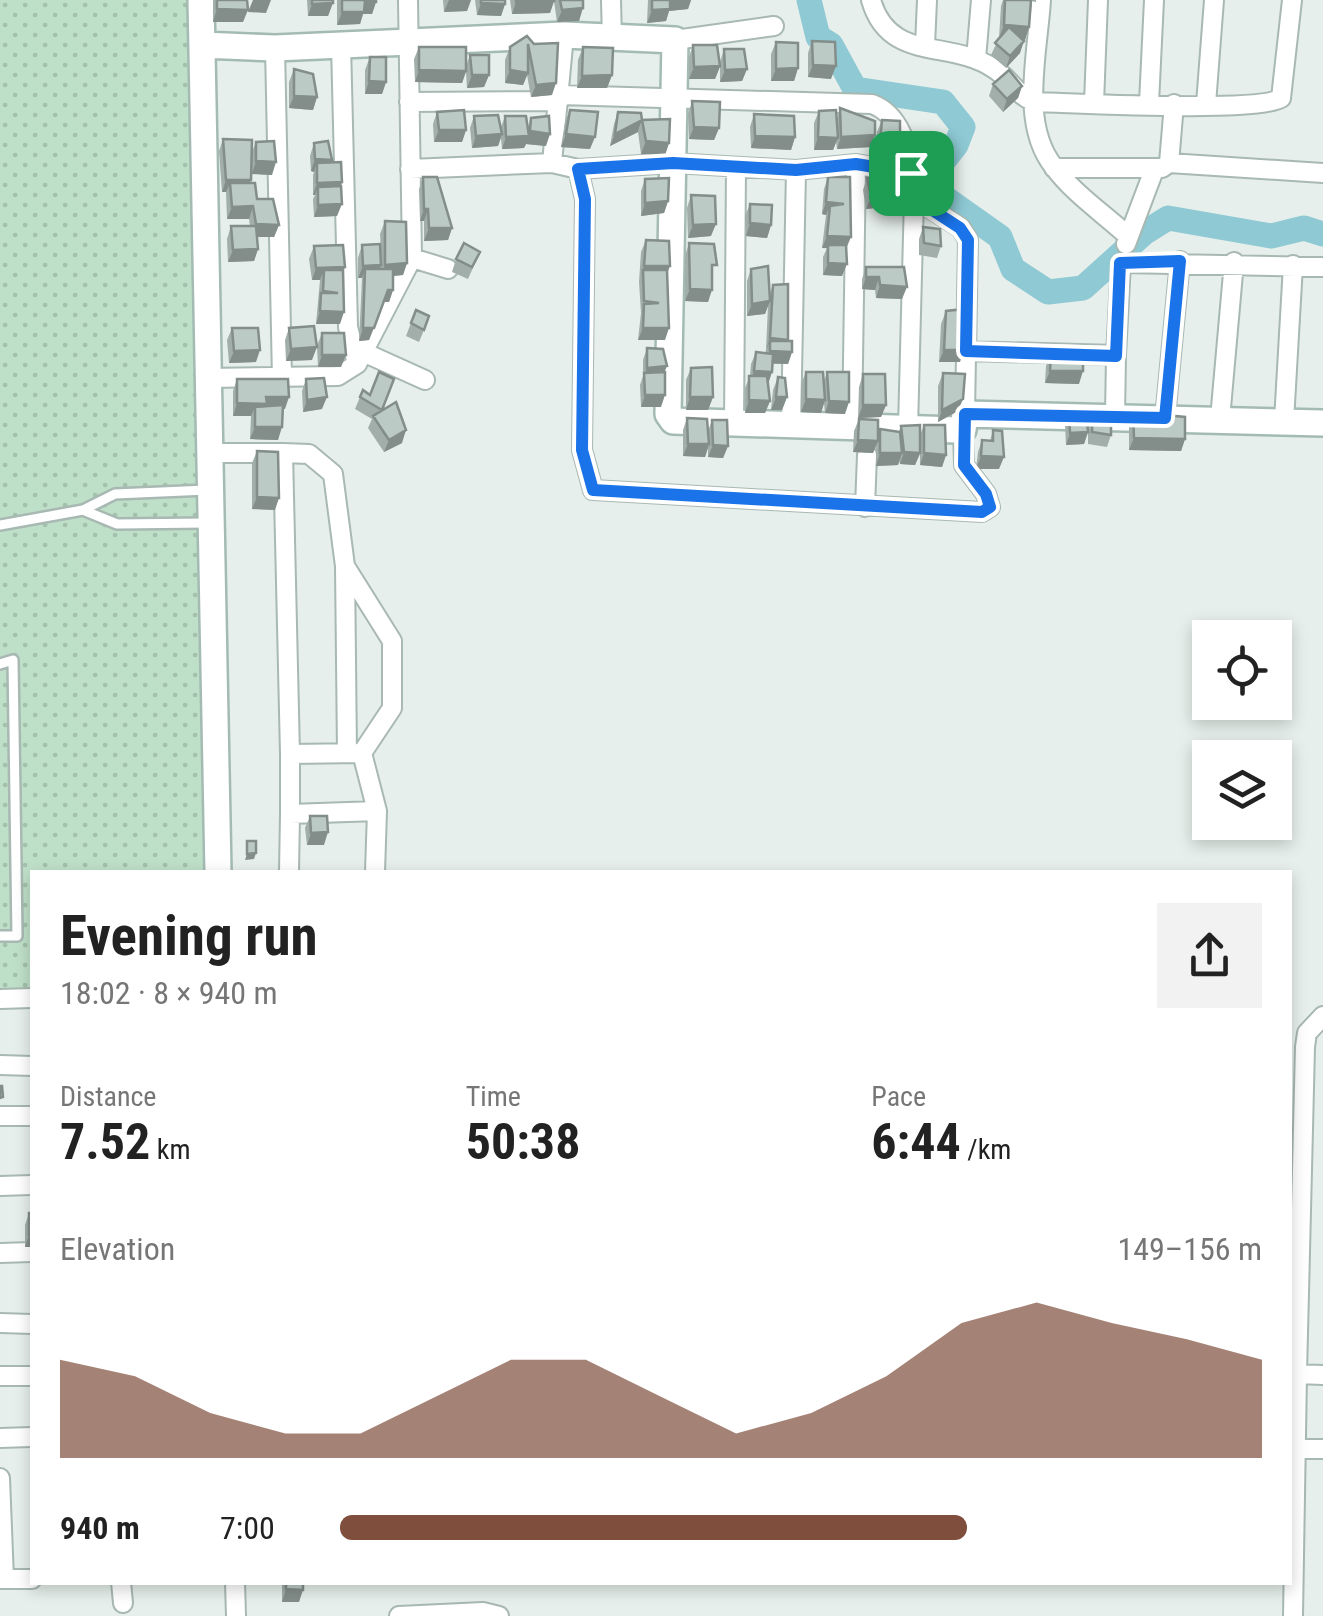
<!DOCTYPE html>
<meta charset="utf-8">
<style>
:root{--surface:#fff;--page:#f2f2f2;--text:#222;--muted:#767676;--accent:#804e3d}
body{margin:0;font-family:"Roboto Condensed",sans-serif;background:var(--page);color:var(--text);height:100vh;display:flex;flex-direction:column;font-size:38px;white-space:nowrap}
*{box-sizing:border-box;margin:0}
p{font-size:32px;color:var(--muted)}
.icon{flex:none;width:55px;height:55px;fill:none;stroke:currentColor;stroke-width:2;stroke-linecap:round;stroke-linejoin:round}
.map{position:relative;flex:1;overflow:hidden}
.side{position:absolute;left:30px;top:870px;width:1262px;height:715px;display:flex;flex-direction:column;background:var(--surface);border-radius:0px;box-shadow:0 5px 15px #0003}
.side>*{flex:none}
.controls{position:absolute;left:1192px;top:620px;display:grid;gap:20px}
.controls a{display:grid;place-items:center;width:100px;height:100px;border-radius:0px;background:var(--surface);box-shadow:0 5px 15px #0003;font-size:50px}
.pin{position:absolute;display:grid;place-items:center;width:85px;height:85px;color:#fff;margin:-42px;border-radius:20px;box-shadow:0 5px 15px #0006}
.round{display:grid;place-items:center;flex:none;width:105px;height:105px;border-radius:0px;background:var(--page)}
.head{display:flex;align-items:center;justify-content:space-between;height:170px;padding:0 30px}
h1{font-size:55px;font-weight:700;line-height:75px}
.metrics{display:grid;grid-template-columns:repeat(3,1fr);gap:15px;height:170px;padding:10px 30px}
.metrics div{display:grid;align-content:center}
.metrics b{font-size:50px;font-weight:700}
.metrics small{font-size:28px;font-weight:400}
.metrics p{font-size:28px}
.chart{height:280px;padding:20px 30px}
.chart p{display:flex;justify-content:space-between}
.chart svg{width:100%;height:180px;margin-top:10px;fill:var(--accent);opacity:.7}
ul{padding:0 30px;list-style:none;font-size:32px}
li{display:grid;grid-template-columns:160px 120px 1fr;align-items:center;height:75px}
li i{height:25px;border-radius:12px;background:var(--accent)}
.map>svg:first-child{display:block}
.grass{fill:url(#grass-dots)}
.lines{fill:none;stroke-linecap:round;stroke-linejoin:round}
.river{stroke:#8ec9d4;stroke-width:25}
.lane-casing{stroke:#a8b8b2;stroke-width:14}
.street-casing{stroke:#a8b8b2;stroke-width:22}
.secondary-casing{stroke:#a4bbb3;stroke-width:30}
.lane{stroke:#fff;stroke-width:9}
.street{stroke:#fff;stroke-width:18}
.secondary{stroke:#fff;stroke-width:25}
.wall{fill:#a1aea9}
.shaded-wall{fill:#838d89}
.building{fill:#bbcac4;stroke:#838d89;stroke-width:2.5}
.route-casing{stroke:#fff;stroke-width:20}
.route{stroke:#1a73e8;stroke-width:12}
</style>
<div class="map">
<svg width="1323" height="1616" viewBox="0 0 1323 1616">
<defs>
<pattern id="grass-dots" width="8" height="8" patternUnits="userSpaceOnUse" patternTransform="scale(2.5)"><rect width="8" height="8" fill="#bfe0c8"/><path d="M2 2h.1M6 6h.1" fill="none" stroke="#a4c1ad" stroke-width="1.8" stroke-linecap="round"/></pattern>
</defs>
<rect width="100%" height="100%" fill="#e6efeb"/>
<!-- grass -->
<path class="grass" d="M0,0H197L214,872H32V991L0,992Z"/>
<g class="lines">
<!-- river -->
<path class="river" d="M809,0L818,37L831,45L855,89L943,102L963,127L956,145L930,178L935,191L1000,237L1013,269L1048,292L1083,288L1144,233L1168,218L1271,236L1304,228L1323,234"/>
<defs>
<path id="lane" d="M83,510L117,524L207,523
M0,525L83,510L115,494L207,490
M0,664L13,660L17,936H0"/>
<path id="street" d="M611,0L612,40
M871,0C889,63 949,39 993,68C1010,78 1015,94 1034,102C1074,103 1259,113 1281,98L1292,0
M1041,0C1038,51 1019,124 1054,167C1073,193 1104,214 1128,236
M675,40L774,26
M925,46L927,0
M275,48L282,378
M976,59L981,0
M560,95L872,104C899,114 909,147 911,173
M409,102L559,101
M1094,103L1098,0
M1149,103L1154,0
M1206,104L1214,0
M552,163L564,35
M1169,163L1323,173
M1054,168H1162L1169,163L1174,104
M410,169L552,163L578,169L673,163L796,170L856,164L911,173L914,198L961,228L968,240L965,414
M578,169L585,199L582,450L593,490L982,512L990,507L986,494L964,465L963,430
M1126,244L1154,170
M412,258L448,269
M966,351L1116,355L1115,416
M363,352L425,380
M1116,355L1121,263L1323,267
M357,364L412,258L408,0
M208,378L338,376L357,364L348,327L341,44
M1165,418L1180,261
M1220,419L1234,262
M1284,421L1293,265
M734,424L736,169
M791,425L796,170
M852,427L856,164
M908,428L914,198
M210,453H283L290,754
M283,453L309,454L333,474L345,566L347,753
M865,507L867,455
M345,566L392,641V708L362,753
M290,814V754L362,753L377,811
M289,872L290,814L377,811L375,872
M0,999L32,998
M0,1065L32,1066
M0,1116H32
M0,1186L32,1185
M0,1253L32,1252
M0,1323L32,1324
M1297,1374L1305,1047L1307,1033L1323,1016
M0,1376H32
M0,1438L32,1437
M1299,1449H1323
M0,1478L4,1579
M0,1579H32
M121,1582L123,1603
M235,1582L236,1616
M399,1616L483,1612L499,1616
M1293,1616L1297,1374L1323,1375"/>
<path id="secondary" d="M201,0L218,872
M202,45L275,48L564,35L675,40L668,414L673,421L957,430H963L965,414L1323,423"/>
</defs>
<!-- lane casing -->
<use href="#lane" class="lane-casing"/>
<!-- street casing -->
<use href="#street" class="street-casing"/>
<!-- secondary casing -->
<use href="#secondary" class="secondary-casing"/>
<!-- lane -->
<use href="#lane" class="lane"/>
<!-- street -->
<use href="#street" class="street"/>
<!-- secondary -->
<use href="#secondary" class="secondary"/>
</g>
<!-- wall -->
<path class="wall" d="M213,0H247L243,22H213Z
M307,0H333L328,16H308Z
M337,0H376V2L372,14H363L360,24L337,25Z
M443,0H471L467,11L444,12Z
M475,0H505V4L501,16L477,15Z
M510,0H583L579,21L557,22L554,1L550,13L512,14Z
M648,0H691L688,9L669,11L666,21L647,23Z
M1003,0H1036V2L1031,1L1029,27L1025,40L1023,39L1020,53L1006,68L991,55L999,38L1001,6Z
M812,41L831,79L808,77V53Z
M776,42L798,68L794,81H771V54Z
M534,44L552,95L531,97L527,75L523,85L505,83V60L510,47Z
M693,45L720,62L724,49L747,69L742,81L720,82V67L715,79H689V57Z
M419,47L466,66L470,55L489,75L484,87L467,88L466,72L462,83L415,82L414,59Z
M583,47L612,75L607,88H577L578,60Z
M370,57L386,82L382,94H365V70Z
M294,69L317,97L313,110L289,108V82Z
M993,84L1022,86L1018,98L1003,112L989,96Z
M692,101L719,128L714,140L689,139L688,114Z
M840,108L871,147L837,149L836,141L833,150H814V123L819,111L837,118Z
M570,110L590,149L561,147L565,122Z
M437,112L466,130L462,142H434L433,124Z
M618,112L638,132L610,146L614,124Z
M754,114L795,137L791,150L751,148L750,127Z
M474,116L501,127L505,116L528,127L531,118L546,146L526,144L524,148L502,149L501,138L498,146L472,148L470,128Z
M642,120L669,143L665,155L641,154L638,132Z
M882,120L896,155H876L877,132Z
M223,139L250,183L257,199L279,225L274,237H257L258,249L254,261L228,262L227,239L231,226H250L249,219H227L226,192H222L219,151Z
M256,142L272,175L252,174L251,154Z
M314,143L332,160L331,162L342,182L337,216L314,217L313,199L315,195H313V175L314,172L311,171L310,156Z
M423,177L452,228L448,240L424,241V221H420L419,189Z
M828,177L846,248L842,276L823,275V257L827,248H822L826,215L822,214L824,189Z
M867,178L888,195L884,207L866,209L863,190Z
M645,179L668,201L664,213L641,216V191Z
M691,195L711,236L688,238L687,208Z
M750,204L771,225L767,238L746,236L745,216Z
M385,221L407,263L403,275L393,276V290L389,302H384L369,340L359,341L362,278H358V258L362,245L381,252L380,234Z
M923,227L941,246L937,258L919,255V239Z
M646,240L667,273L665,340H638L641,313L639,282L641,252Z
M689,243L712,277L708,302L685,301V256Z
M314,246L343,272L340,324H316L320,280H312L309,259Z
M480,252L468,279L452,272L456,259Z
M866,267L902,299L876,298L875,290L862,289V279Z
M751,269L769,296L773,285L788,341L792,352L788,364H773L772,372L768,384L770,401L765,413H745V388L750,376L751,364L756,352L765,353L766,350L768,305L765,314L747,316V281Z
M946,311L960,362H939L941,324Z
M411,323L424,330L419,342L406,336Z
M232,328L256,362L229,363L227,340Z
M289,328L312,360L286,361L285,340Z
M322,333L341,367H318L317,346Z
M647,348L661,407H641L640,385L643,376V360Z
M1051,354L1079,384L1045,383L1046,366Z
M691,368L713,397L708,410H686V380Z
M806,372L824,381L827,372L845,414L825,413L824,403L821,413L801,412V384Z
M943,373L958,411L938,422V386Z
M863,374L886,405L881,417L858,418L859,387Z
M778,377L787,397L782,410H771L773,390Z
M237,379L285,409H283L278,440L250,439L251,416H233V391Z
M306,379L322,409L303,412L302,391Z
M363,390L382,410L402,443L384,452L368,428L372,419L355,409Z
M1093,409L1111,435L1107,447L1088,444V432L1084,444L1066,445L1065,425L1069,412L1088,431V421Z
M1133,412L1185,439L1181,451L1129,450V424Z
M687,418L708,431L712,420L728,446L723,458L708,457V448L705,457L683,456V430Z
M859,419L878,436L880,429L899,431L901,426L920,435L924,425L946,455L942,467L920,465V454L915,465L900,464L899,461L898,465L876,466V446L873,453L853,452L854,431Z
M993,430L999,469H976L978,452L982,440L990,441Z
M257,451L275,510L252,509V463Z
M310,816L324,845H307L305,828Z
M29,1213H32V1247H25V1225Z
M282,1582H303L299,1602H282Z"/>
<!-- shaded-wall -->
<path class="shaded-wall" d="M253,0H271L266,13L248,12Z
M449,0H471L467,11L444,12Z
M670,0H691L688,9L669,11L666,21L647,23L652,10Z
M365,1L376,2L372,14H363L360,24L337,25L342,12Z
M554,1L550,13L512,14L516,2Z
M333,3L328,16H308L312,4Z
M481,3L505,4L501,16L477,15Z
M583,8L579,21L557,22L562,10Z
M217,9L248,10L243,22H213Z
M1004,25L1029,27L1025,40L999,38Z
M1024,41L1020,53L1006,68L1010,56Z
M813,65L836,66L831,79L808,77Z
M720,66L715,79H689L694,67Z
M798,68L794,81H771L776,69Z
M747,69L742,81L720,82L725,70Z
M419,70L466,71L462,83L415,82Z
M510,70L528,73L523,85L505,83Z
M472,75H489L484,87L467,88Z
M612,75L607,88H577L582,76Z
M369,81L386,82L382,94H365Z
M556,83L552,95L531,97L536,85Z
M1022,86L1018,98L1003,112L1007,99Z
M294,96L317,97L313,110L289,108Z
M642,120L638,132L610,146L615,134Z
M694,127L719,128L714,140L689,139Z
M439,130H466L462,142H434Z
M530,131L550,134L546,146L526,144L524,148L502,149L506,137L528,136Z
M502,134L498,146L472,148L476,136Z
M566,134L595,137L590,149L561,147Z
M875,135L871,147L837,149L841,137Z
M755,136L795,137L791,150L751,148Z
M818,137L838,138L833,150H814Z
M646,141L669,143L665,155L641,154Z
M880,143H900L896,155H876Z
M315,159L332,160L327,172L317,163L314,172L311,171Z
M256,161L276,162L272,175L252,174Z
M226,180H251L246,193L230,183L226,192H222Z
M342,182L337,194L318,187L315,195H313L317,183Z
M888,195L884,207L866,209L871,197Z
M668,201L664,213L641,216L645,203Z
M826,202L844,204L830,206L826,215L822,214Z
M342,204L337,216L314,217L318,205Z
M253,206L249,219H227L232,207Z
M424,209H428L424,221H420Z
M750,223L771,225L767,238L746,236Z
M256,224L279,225L274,237H251Z
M716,224L711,236L688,238L693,225Z
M429,228H452L448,240L424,241Z
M827,236L851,237L846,249L822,248Z
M258,249L254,261L228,262L233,250Z
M407,263L403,275L381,277L385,265Z
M828,263L847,264L842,276L823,275Z
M381,265L377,277L365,269L362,278H358L363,266Z
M644,266H670L665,279L643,270L640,278Z
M345,267L340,279L324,270L320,280H312L316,268Z
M866,277H879L875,290L862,289Z
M880,285L907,287L902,299L876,298Z
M690,289L712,290L708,302L685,301Z
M388,290H393L389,302H384L369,340L359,341L363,328Z
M770,301L765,314L747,316L752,304Z
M320,311L344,312L340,324H316Z
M643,328H669L665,340H638Z
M770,338L788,340L784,352H792L788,364L765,363L770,351V341L766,350Z
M317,347L312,360L286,361L291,349Z
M260,350L256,362L229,363L234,351Z
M944,350H964L960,362H939Z
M322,355H346L341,367H318Z
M667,366L662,378L644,376L647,368Z
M754,371L772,372L768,384L750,383Z
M1050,371H1083L1079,384L1045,383Z
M645,395H665L661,407H641Z
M266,397H289L285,409H265L255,407L251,416H233L237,403Z
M327,397L322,409L303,412L307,400Z
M690,397H713L708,410H686Z
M776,397H787L782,410H771Z
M806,399L825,400L821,413L801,412Z
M963,399L958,411L938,422L942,410Z
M749,400L770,401L765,413H745Z
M829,401L849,402L845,414L825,413Z
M863,405H886L881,417L858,418Z
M255,427H282L278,440L250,439Z
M406,430L402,443L384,452L389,440Z
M1088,432L1084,444L1066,445L1070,433Z
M1134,438L1185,439L1181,451L1129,450Z
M858,440L878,441L873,453L853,452Z
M688,444H709L705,457L683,456Z
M713,445L728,446L723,458L708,457Z
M904,452L920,453L915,465L900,464Z
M880,453H902L898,465L876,466Z
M924,453L946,455L942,467L920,465Z
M981,456L1004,457L999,469H976Z
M257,497L279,498L275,510L252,509Z
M328,832L324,845H307L311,833Z
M256,853L254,859L245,860L247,854Z
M29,1235H32V1247H25Z
M286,1589L303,1590L299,1602H282Z"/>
<!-- building -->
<path class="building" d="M217,0H247L248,10L217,9Z
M312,0H333V3L312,4Z
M342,0H376V2L365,1L364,12H342Z
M481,0H505V4L481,3Z
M516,0H554V1L516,2Z
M560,0H583V8L562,10Z
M652,0H670V9L652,10Z
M1005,0H1031L1029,27L1004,25Z
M1009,27L1024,41L1010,56L995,43Z
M527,36L534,44L558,43L556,83L536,85L528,44V73L510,70V47Z
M812,41L835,42L836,66L813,65Z
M776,42L798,43V68L776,69Z
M693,45H717L720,66L694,67Z
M419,47H466V71L419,70Z
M583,47L613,48L612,75L582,76Z
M724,49H744L747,69L725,70Z
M470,55H489V75H472Z
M370,57H386V82L369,81Z
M294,69L313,74L317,97L294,96Z
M1009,70L1022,86L1007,99L993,84Z
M692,101L720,102L719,128L694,127Z
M840,108L875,121V135L841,137Z
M464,110L466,130H439L437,112Z
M570,110L598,112L595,137L566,134Z
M836,110L838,138L818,137L819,111Z
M618,112L641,113L642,120L615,134Z
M754,114L794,116L795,137L755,136Z
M498,115L502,134L476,136L474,116Z
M505,116H526L529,136L506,137Z
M549,116L550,134L530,131L531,118Z
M670,119L669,143L646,141L642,120Z
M882,120L900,121V143H880Z
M223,139L252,140L251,180H226Z
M274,141L276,162L256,161V142Z
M328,141L332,160L315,159L314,143Z
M341,162L342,182L317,183V163Z
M423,177H437L452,228H429L428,209H424Z
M828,177H850L851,237L827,236L830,206L844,204L826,202Z
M669,178L668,201L645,203V179Z
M867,178L886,181L888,195L871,197Z
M230,183H255L257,199H273L279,225L256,224L253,206L232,207Z
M341,186L342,204L318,205V187Z
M691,195L715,196L716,224L693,225Z
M750,204L772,205L771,225L750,223Z
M385,221L406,222L407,263L385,265Z
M231,226H256L258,249L233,250Z
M923,227L940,229L941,246L924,243Z
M646,240L669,241L670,266H644Z
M464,243L480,252L472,267L456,259Z
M689,243L714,244L717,265H712V290L690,289Z
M380,244L381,265L363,266L362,245Z
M343,245L345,267L316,268L314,246Z
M828,245H846L847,264L828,263Z
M768,266L770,301L752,304L751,269Z
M866,267H904L907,287L880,285L879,277H866Z
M365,269H393V290H388L374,328H363Z
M324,270H343L344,312L320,311L321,293H338L323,291Z
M643,270H667L669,328H643L644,304L659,303L644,301Z
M788,284V340L770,338L773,285Z
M965,309L964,350H944L946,311Z
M416,310L429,316L424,330L411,323Z
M314,326L317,347L291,349L289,328Z
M232,328H258L260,350L234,351Z
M322,333H344L346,355H322Z
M770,341H792V352L770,351Z
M647,348L663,349L667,366L647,368Z
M1083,350V371H1050L1051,354Z
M756,352L773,354L772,372L754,371Z
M712,367L713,397H690L691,368Z
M379,372L394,379L382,410L360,397L363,390L370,395Z
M665,372V395H645L644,373Z
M806,372H823L825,400L806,399Z
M827,372H849V402L829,401Z
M943,373L965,374L963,399L942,410Z
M863,374H885L886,405H863Z
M749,376H767L770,401L749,400Z
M778,377L785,378L787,397H776Z
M324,378L327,397L307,400L306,379Z
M237,379H288L289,397H266L267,404L237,403Z
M396,402L406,430L389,440L373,416Z
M283,405L282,427H255V407Z
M1093,409L1111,414V435L1092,432Z
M1069,412H1086L1088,432L1070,433Z
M1133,412L1185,417V439L1134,438Z
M687,418L707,419L709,444H688Z
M859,419L878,420V441L858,440Z
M712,420H727L728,446L713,445Z
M920,425V453L904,452L901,426Z
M924,425H945L946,455L924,453Z
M880,429L900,432L902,453H880Z
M993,430L1002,431L1004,457L981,456L982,440L993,441Z
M257,451L278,452L279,498L257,497Z
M310,816H327L328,832L311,833Z
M247,841H256V853L247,854Z
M0,1086H2L3,1097L0,1098Z
M29,1213H32V1235H29Z
M286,1582H303V1590L286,1589Z"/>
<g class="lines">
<defs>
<path id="route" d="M673,163L796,170L856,164L911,173L914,198L960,228L968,240L966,351L1116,356L1120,263L1180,261L1165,418L965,414L964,465L986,494L990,507L982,512L593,490L582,450L585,199L578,169Z"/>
</defs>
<!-- route casing -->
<use href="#route" class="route-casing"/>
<!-- route -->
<use href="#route" class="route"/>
</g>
</svg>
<div class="controls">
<a><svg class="icon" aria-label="locate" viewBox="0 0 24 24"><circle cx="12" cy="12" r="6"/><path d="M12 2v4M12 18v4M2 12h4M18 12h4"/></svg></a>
<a><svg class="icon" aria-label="layers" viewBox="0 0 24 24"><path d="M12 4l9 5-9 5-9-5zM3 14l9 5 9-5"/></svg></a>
</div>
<div class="pin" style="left:911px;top:173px;background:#1e9e55"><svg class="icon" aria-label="arrive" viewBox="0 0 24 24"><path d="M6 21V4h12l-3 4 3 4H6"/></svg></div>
<section class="side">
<div class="head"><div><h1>Evening run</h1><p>18:02 · 8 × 940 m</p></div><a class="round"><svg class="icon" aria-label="share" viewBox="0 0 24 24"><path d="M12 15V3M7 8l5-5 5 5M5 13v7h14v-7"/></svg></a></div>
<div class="metrics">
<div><p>Distance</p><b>7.52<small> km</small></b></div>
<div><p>Time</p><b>50:38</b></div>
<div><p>Pace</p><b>6:44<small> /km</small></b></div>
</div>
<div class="chart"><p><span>Elevation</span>149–156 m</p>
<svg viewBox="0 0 160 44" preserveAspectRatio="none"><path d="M0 44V20L10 24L20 33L30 38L40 38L50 29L60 20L70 20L80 29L90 38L100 33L110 24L120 11L130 6L140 11L150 15L160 20V44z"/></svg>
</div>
<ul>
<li><b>940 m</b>7:00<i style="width:68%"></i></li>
</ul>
</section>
</div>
